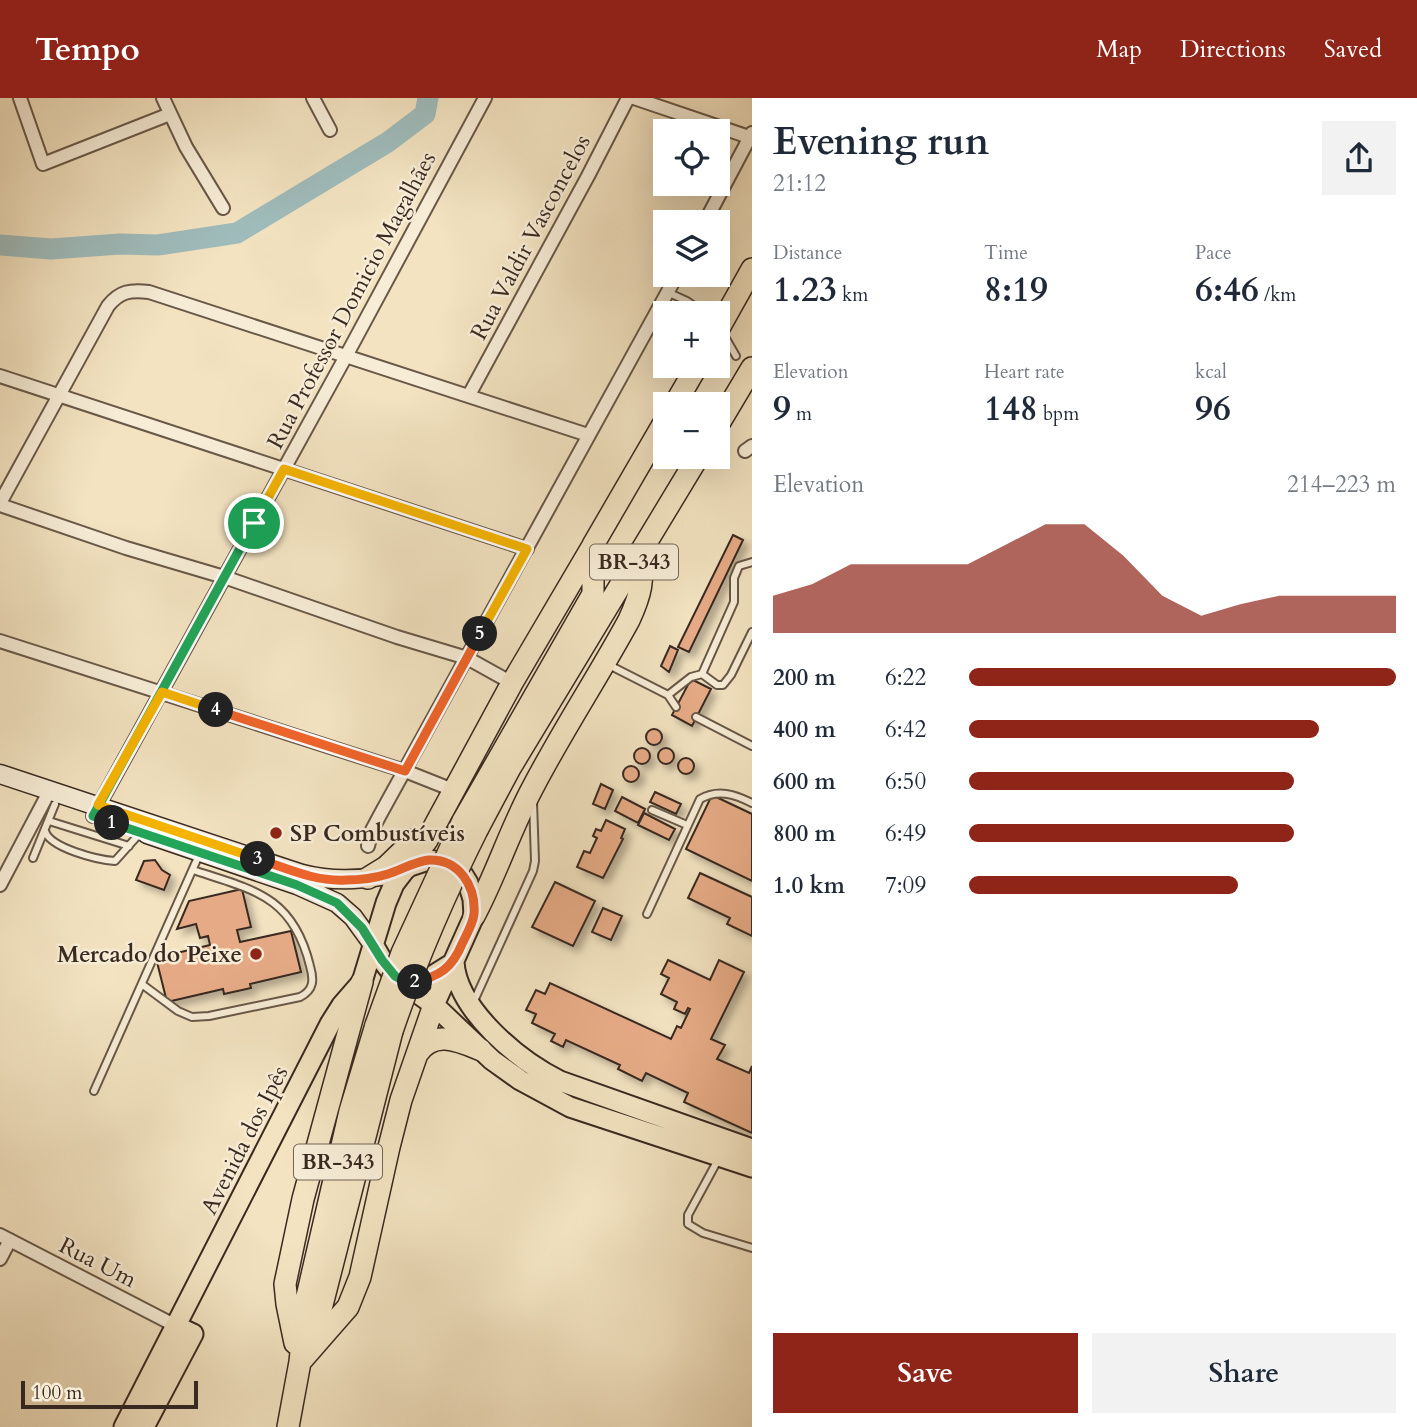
<!DOCTYPE html>
<meta charset="utf-8">
<style>
:root{--surface:#fff;--page:#f2f2f3;--text:#1f2937;--muted:#747a83;--accent:#8f2418}
body{margin:0;font-family:Cardo,serif;background:var(--page);color:var(--text);height:100vh;display:flex;flex-direction:column;font-size:26px;white-space:nowrap}
*{box-sizing:border-box;margin:0}
p{font-size:23px;color:var(--muted)}
.icon{flex:none;width:38px;height:38px;fill:none;stroke:currentColor;stroke-width:2;stroke-linecap:round;stroke-linejoin:round}
.map{position:relative;flex:1;overflow:hidden}
.drawer{display:flex;flex-direction:column;background:var(--surface);width:665px}
.drawer>*{flex:none}
.controls{position:absolute;left:653px;top:21px;display:grid;gap:14px}
.controls a{display:grid;place-items:center;width:77px;height:77px;border-radius:0px;background:var(--surface);box-shadow:0 7px 28px #0002;font-size:35px}
.scale{position:absolute;left:21px;bottom:18px;width:177px;box-sizing:border-box;padding-left:7px;border:4px solid #392920;border-top:0;font-size:19px;line-height:24px;white-space:nowrap;color:#392920;-webkit-text-stroke:5px #f7edd7;paint-order:stroke}
.pin{position:absolute;display:grid;place-items:center;width:60px;height:60px;color:#fff;margin:-30px;border:4px solid #fff;border-radius:50%;box-shadow:0 2px 7px #0007}
.km{position:absolute;width:35px;height:35px;margin:-18px;border-radius:50%;background:#222;color:#fff;font-size:19px;line-height:35px;text-align:center}
.round{display:grid;place-items:center;flex:none;width:74px;height:74px;border-radius:0px;background:var(--page)}
.head{display:flex;align-items:center;justify-content:space-between;height:119px;padding:0 21px}
h1{font-size:38px;font-weight:600;line-height:52px}
.figures{display:grid;grid-template-columns:repeat(3,1fr);gap:10px;height:119px;padding:7px 21px}
.figures div{display:grid;align-content:center}
.figures b{font-size:35px;font-weight:600}
.figures small{font-size:19px;font-weight:400}
.figures p{font-size:19px}
.chart{height:196px;padding:14px 21px}
.chart p{display:flex;justify-content:space-between}
.chart svg{width:100%;height:126px;margin-top:7px;fill:var(--accent);opacity:.7}
.cta{display:flex;gap:14px;margin-top:auto;padding:14px 21px}
.cta a{flex:1;height:80px;border-radius:0px;background:var(--accent);color:#fff;font-size:28px;font-weight:600;line-height:80px;text-align:center}
.cta a+a{background:var(--page);color:var(--text)}
ul{padding:0 21px;list-style:none;font-size:23px}
li{display:grid;grid-template-columns:112px 84px 1fr;align-items:center;height:52px}
li i{height:18px;border-radius:9px;background:var(--accent)}
header{display:flex;align-items:center;gap:42px;box-sizing:border-box;height:98px;padding:0 35px;background:var(--accent);color:#fff}
header strong{font-size:33px}
nav{display:flex;gap:38px;margin-inline-start:auto;font-size:24px}
main{display:flex;flex:1;min-height:0}
.map>svg:first-child{display:block}
.lines{fill:none;stroke-linecap:round;stroke-linejoin:round}
.river{stroke:#9fbcbc;stroke-width:21}
.building{fill:#e6ab86;stroke:#392920;stroke-width:2;filter:url(#shadow)}
.lane-casing{stroke:#685848;stroke-width:10}
.street-casing{stroke:#685848;stroke-width:16}
.secondary-casing{stroke:#392920;stroke-width:21}
.primary-casing{stroke:#392920;stroke-width:23}
.highway-casing{stroke:#392920;stroke-width:24}
.lane{stroke:#f7edd7;stroke-width:6}
.street{stroke:#f7edd7;stroke-width:12}
.secondary{stroke:#f7edd7;stroke-width:18}
.primary{stroke:#f3e3c1;stroke-width:19}
.highway{stroke:#f3e3c1;stroke-width:21}
.highway-bridge-casing{stroke:#392920;stroke-width:24;stroke-linecap:butt}
.highway-bridge{stroke:#f3e3c1;stroke-width:21}
.split-1-casing{stroke:#fff;stroke-width:14}
.split-2-casing{stroke:#fff;stroke-width:14}
.split-3-casing{stroke:#fff;stroke-width:14}
.split-4-casing{stroke:#fff;stroke-width:14}
.split-5-casing{stroke:#fff;stroke-width:14}
.split-6-casing{stroke:#fff;stroke-width:14}
.split-1{stroke:#22a559;stroke-width:9}
.split-2{stroke:#22a559;stroke-width:9}
.split-3{stroke:#f0652b;stroke-width:9}
.split-4{stroke:#f5b400;stroke-width:9}
.split-5{stroke:#f0652b;stroke-width:9}
.split-6{stroke:#f5b400;stroke-width:9}
.poi-dot{fill:#8f2418;stroke:#f7edd7;stroke-width:2.5}
.labels{text-anchor:middle;stroke-width:5;stroke-linejoin:round;paint-order:stroke}
.shield{fill:#f7edd7;stroke:#726457;stroke-width:2}
.shield-label{font-size:21px;font-weight:bold;fill:#392920}
.street-label{font-size:23px;fill:#392920;stroke:#f7edd7}
.poi-label{font-size:23px;font-weight:bold;fill:#392920;stroke:#f7edd7;text-anchor:start}
</style>
<header>
<strong>Tempo</strong>
<nav><a>Map</a><a>Directions</a><a>Saved</a></nav>
</header>
<main>
<div class="map">
<svg width="752" height="1329" viewBox="0 0 752 1329">
<defs>
<filter id="shadow"><feDropShadow dx="5.5" dy="5.5" stdDeviation="3.5" flood-color="#0004"/></filter>
</defs>
<rect width="100%" height="100%" fill="#f3e3c1"/>
<filter id="stains"><feTurbulence type="fractalNoise" baseFrequency=".00286" numOctaves="4"/><feColorMatrix values="0 0 0 0 .2 0 0 0 0 .09 0 0 0 0 .02 0 0 0 .5 -.17"/></filter>
<radialGradient id="worn" r=".72"><stop offset=".6" stop-color="#630" stop-opacity="0"/><stop offset="1" stop-color="#630" stop-opacity=".3"/></radialGradient>
<g class="lines">
<!-- river -->
<path class="river" d="M0,147L51,151L120,146L158,147L237,135L388,44L425,16L428,0"/>
</g>
<!-- building -->
<path class="building" d="M733,437L743,442L689,554L678,549Z
M670,548L678,552L669,574L661,568Z
M691,581L711,591L692,628L672,617Z
M646 639a8 8 0 1 1 16 0a8 8 0 1 1-16 0Z
M634 658a8 8 0 1 1 16 0a8 8 0 1 1-16 0Z
M658 658a8 8 0 1 1 16 0a8 8 0 1 1-16 0Z
M678 668a8 8 0 1 1 16 0a8 8 0 1 1-16 0Z
M623 676a8 8 0 1 1 16 0a8 8 0 1 1-16 0Z
M601,686L613,692L605,711L593,706Z
M655,694L681,706L676,716L650,704Z
M712,697L752,716V783L686,751Z
M622,699L645,711L638,725L615,713Z
M644,715L675,731L669,742L638,727Z
M606,722L625,731L621,740L623,741L603,780L577,769L584,753L590,755L597,740L593,738L596,731L601,733Z
M155,762L162,772L170,777L164,792L136,782L144,763Z
M700,775L752,799V838L727,826L730,820L688,800Z
M555,784L595,803L573,848L532,829Z
M242,791L251,829L237,832L240,844L291,833L301,874L250,886L251,890L224,896L223,891L167,904L156,860L210,847L208,838L200,840L196,826L177,831L189,803Z
M603,810L622,818L611,842L592,834Z
M668,862L710,882L719,862L744,874L711,941L725,947L717,961L749,975L752,968V1035L684,1004L688,995L646,975L642,983L618,971L620,967L566,942L563,949L551,943L555,936L532,925L536,916L526,912L536,892L545,896L550,885L671,941L677,928L681,930L690,911L688,910L685,916L674,911L677,904L661,896L669,880L661,876Z"/>
<g class="lines">
<defs>
<path id="lane" d="M667,194L687,203L704,215
M721,232L736,258
M607,566L668,597L676,609
M702,576L734,504V480L739,468L752,464
M668,597L691,579L702,576L717,587H723L731,577L752,534
M696,619L752,648
M652,712L687,727
M49,723L129,748
M45,733C50,750 98,762 115,763L141,734
M33,760L55,706
M647,816L700,701C718,691 734,696 752,705
M143,887L178,913L192,919L209,918L300,899C314,892 314,882 310,868C293,798 254,792 193,772
M474,903L533,773L535,763L533,703
M94,993L199,757
M719,1060L688,1117V1126L703,1135L752,1150"/>
<path id="street" d="M20,0L43,66L170,16
M163,0L186,49L223,110
M313,0L330,32
M634,0L752,40
M705,124L752,35
M0,278L527,451
M469,297L588,78L628,0
M745,353L752,348
M0,405L108,208C120,193 130,192 149,194L588,337
M0,407L126,450L224,479L397,539L467,560L512,585
M0,543L405,673L453,692
M93,718L345,260L485,0
M368,748L372,732L380,717L677,177
M0,787L50,692
M0,1137L176,1228
M0,1161L10,1142"/>
<path id="secondary" d="M0,676L302,776C329,783 353,783 381,778
M147,736L297,787L337,805L353,819L374,848"/>
<path id="primary" d="M374,848L382,862L395,879L434,907L492,962L520,982L570,1009L752,1069
M454,864C457,912 519,963 560,983L752,1051
M405,884L429,880L453,865
M124,1329L330,926L342,907L362,884L386,805L394,786L407,769L428,762L448,765L460,772L468,785L473,801L474,818L434,907
M144,1329L193,1236L176,1228"/>
<path id="highway" d="M718,232L752,171
M675,306L697,268
M718,327L752,270
M463,723L593,496V447L665,323
M478,730L510,670L698,359
M407,769L427,742L512,585L592,449
M368,780L386,769L414,742
M474,818C496,777 510,732 532,691C562,633 598,579 629,522C641,496 644,483 640,454
M417,956C434,931 459,943 481,952
M310,1239L322,1207L392,933
M295,1245L287,1206L285,1186L303,1101L362,884
M300,1264L348,1209L360,1179L389,1049L401,1002L434,907
M288,1329L300,1264L306,1203L350,1013L376,927"/>
</defs>
<!-- lane casing -->
<use href="#lane" class="lane-casing"/>
<!-- street casing -->
<use href="#street" class="street-casing"/>
<!-- secondary casing -->
<use href="#secondary" class="secondary-casing"/>
<!-- primary casing -->
<use href="#primary" class="primary-casing"/>
<!-- highway casing -->
<use href="#highway" class="highway-casing"/>
<!-- lane -->
<use href="#lane" class="lane"/>
<!-- street -->
<use href="#street" class="street"/>
<!-- secondary -->
<use href="#secondary" class="secondary"/>
<!-- primary -->
<use href="#primary" class="primary"/>
<!-- highway -->
<use href="#highway" class="highway"/>
<defs>
<path id="highway-bridge" d="M376,927L402,855L463,723
M392,933C416,863 445,796 478,730"/>
</defs>
<!-- highway-bridge casing -->
<use href="#highway-bridge" class="highway-bridge-casing"/>
<!-- highway-bridge -->
<use href="#highway-bridge" class="highway-bridge"/>
</g>
<g class="lines">
<defs>
<path id="split-1" d="M112,725L93,718L254,425"/>
<path id="split-2" d="M112,725L297,787L337,805L362,830L382,862L395,878L405,884H415"/>
<path id="split-3" d="M258,761C286,770 315,784 346,782C359,782 375,780 388,776C401,772 416,763 429,762C459,761 476,788 474,816C473,826 466,837 462,846C452,870 440,878 415,884"/>
<path id="split-4" d="M216,612L162,594L98,707L258,761"/>
<path id="split-5" d="M216,612L405,673L480,536"/>
<path id="split-6" d="M254,425L284,371L527,451L480,536"/>
</defs>
<!-- split-1 casing -->
<use href="#split-1" class="split-1-casing"/>
<!-- split-2 casing -->
<use href="#split-2" class="split-2-casing"/>
<!-- split-3 casing -->
<use href="#split-3" class="split-3-casing"/>
<!-- split-4 casing -->
<use href="#split-4" class="split-4-casing"/>
<!-- split-5 casing -->
<use href="#split-5" class="split-5-casing"/>
<!-- split-6 casing -->
<use href="#split-6" class="split-6-casing"/>
<!-- split-1 -->
<use href="#split-1" class="split-1"/>
<!-- split-2 -->
<use href="#split-2" class="split-2"/>
<!-- split-3 -->
<use href="#split-3" class="split-3"/>
<!-- split-4 -->
<use href="#split-4" class="split-4"/>
<!-- split-5 -->
<use href="#split-5" class="split-5"/>
<!-- split-6 -->
<use href="#split-6" class="split-6"/>
</g>
<!-- markers -->
<g class="poi-dot">
<circle cx="276" cy="735" r="7"/>
<circle cx="256" cy="856" r="7"/>
</g>
<g class="labels">
<!-- shield labels -->
<g class="shield">
<rect x="590" y="446.5" width="88" height="35" rx="5"/>
<rect x="294" y="1046.5" width="88" height="35" rx="5"/>
</g>
<g class="shield-label">
<text x="634" y="471">BR-343</text>
<text x="338" y="1071">BR-343</text>
</g>
<!-- street labels -->
<g class="street-label">
<text transform="translate(530 139) rotate(-62)" y="8">Rua Valdir Vasconcelos</text>
<text transform="translate(351 202) rotate(-62)" y="8">Rua Professor Domicio Magalhães</text>
<text transform="translate(244 1042) rotate(-63)" y="8">Avenida dos Ipês</text>
<text transform="translate(98 1164) rotate(27)" y="8">Rua Um</text>
</g>
<!-- poi labels -->
<g class="poi-label">
<text x="290" y="743">SP Combustíveis</text>
<text x="242" y="864" text-anchor="end">Mercado do Peixe</text>
</g>
</g>
<rect width="100%" height="100%" filter="url(#stains)"/>
<rect width="100%" height="100%" fill="url(#worn)"/>
</svg>
<div class="controls">
<a><svg class="icon" aria-label="locate" viewBox="0 0 24 24"><circle cx="12" cy="12" r="6"/><path d="M12 2v4M12 18v4M2 12h4M18 12h4"/></svg></a>
<a><svg class="icon" aria-label="layers" viewBox="0 0 24 24"><path d="M12 4l9 5-9 5-9-5zM3 14l9 5 9-5"/></svg></a>
<a>+</a>
<a>−</a>
</div>
<div class="scale">100 m</div>
<div class="pin" style="left:254px;top:425px;background:#1e9e55"><svg class="icon" aria-label="arrive" viewBox="0 0 24 24"><path d="M6 21V4h12l-3 4 3 4H6"/></svg></div>
<b class="km" style="left:112px;top:725px">1</b>
<b class="km" style="left:415px;top:884px">2</b>
<b class="km" style="left:258px;top:761px">3</b>
<b class="km" style="left:216px;top:612px">4</b>
<b class="km" style="left:480px;top:536px">5</b>
</div>
<section class="drawer">
<div class="head"><div><h1>Evening run</h1><p>21:12</p></div><a class="round"><svg class="icon" aria-label="share" viewBox="0 0 24 24"><path d="M12 15V3M7 8l5-5 5 5M5 13v7h14v-7"/></svg></a></div>
<div class="figures">
<div><p>Distance</p><b>1.23<small> km</small></b></div>
<div><p>Time</p><b>8:19</b></div>
<div><p>Pace</p><b>6:46<small> /km</small></b></div>
</div>
<div class="figures">
<div><p>Elevation</p><b>9<small> m</small></b></div>
<div><p>Heart rate</p><b>148<small> bpm</small></b></div>
<div><p>kcal</p><b>96</b></div>
</div>
<div class="chart"><p><span>Elevation</span>214–223 m</p>
<svg viewBox="0 0 160 44" preserveAspectRatio="none"><path d="M0 44V31L10 27L20 20L30 20L40 20L50 20L60 13L70 6L80 6L90 17L100 31L110 38L120 34L130 31L140 31L150 31L160 31V44z"/></svg>
</div>
<ul>
<li><b>200 m</b>6:22<i style="width:100%"></i></li>
<li><b>400 m</b>6:42<i style="width:82%"></i></li>
<li><b>600 m</b>6:50<i style="width:76%"></i></li>
<li><b>800 m</b>6:49<i style="width:76%"></i></li>
<li><b>1.0 km</b>7:09<i style="width:63%"></i></li>
</ul>
<div class="cta"><a>Save</a><a>Share</a></div>
</section>
</main>
